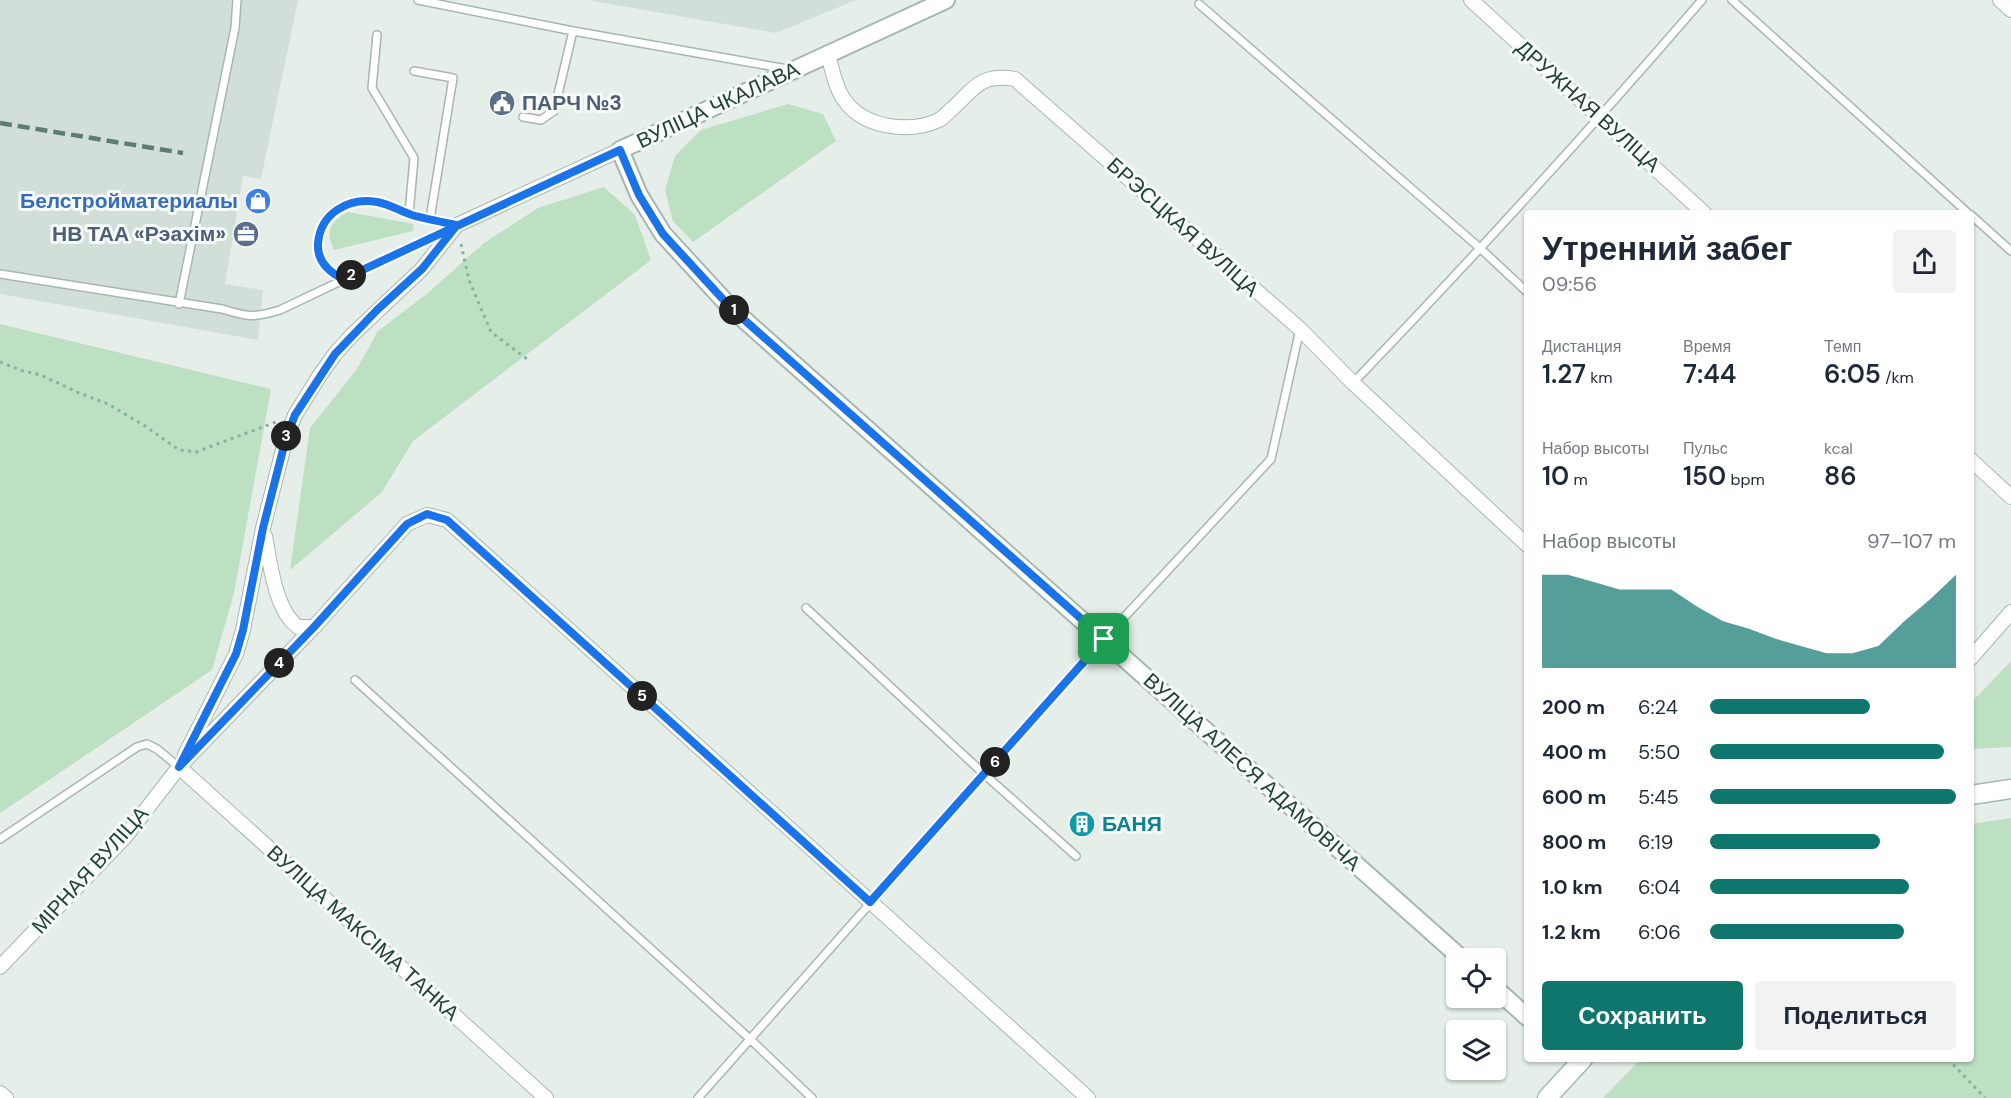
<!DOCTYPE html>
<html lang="ru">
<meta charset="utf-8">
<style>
:root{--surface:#fff;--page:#f2f2f3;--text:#1f2937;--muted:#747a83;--accent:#0f766e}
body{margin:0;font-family:"DM Sans",sans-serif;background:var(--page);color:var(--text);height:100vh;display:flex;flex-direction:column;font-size:22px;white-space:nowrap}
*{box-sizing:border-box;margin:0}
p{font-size:20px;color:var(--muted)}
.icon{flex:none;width:33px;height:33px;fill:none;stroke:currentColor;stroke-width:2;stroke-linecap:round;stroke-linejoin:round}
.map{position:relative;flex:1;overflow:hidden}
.side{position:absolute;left:1524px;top:210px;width:450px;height:852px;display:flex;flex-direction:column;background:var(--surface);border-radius:6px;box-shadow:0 2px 4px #0004}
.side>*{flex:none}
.tools{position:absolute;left:1446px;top:948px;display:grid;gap:12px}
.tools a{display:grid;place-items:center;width:60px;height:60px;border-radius:6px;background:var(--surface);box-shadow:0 2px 4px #0004;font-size:30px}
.pin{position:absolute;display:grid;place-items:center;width:51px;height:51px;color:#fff;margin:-26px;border-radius:12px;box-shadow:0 3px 9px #0006}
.km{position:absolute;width:30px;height:30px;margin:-15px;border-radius:50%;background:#222;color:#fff;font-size:16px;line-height:30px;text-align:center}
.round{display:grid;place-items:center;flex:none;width:63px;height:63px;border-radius:6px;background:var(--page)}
.summary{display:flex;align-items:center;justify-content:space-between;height:102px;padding:0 18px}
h1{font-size:33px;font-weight:600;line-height:45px}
.stats{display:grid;grid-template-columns:repeat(3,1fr);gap:9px;height:102px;padding:6px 18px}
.stats div{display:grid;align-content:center}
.stats b{font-size:26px;font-weight:600}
.stats small{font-size:16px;font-weight:400}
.stats p{font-size:16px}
.chart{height:168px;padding:12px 18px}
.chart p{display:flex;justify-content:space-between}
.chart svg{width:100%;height:108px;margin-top:6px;fill:var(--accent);opacity:.7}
.button{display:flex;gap:12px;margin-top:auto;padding:12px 18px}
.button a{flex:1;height:69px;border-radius:6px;background:var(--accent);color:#fff;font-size:24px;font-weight:600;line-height:69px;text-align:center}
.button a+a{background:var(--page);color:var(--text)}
ul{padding:0 18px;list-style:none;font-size:20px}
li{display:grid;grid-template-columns:96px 72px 1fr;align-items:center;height:45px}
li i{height:15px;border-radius:8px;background:var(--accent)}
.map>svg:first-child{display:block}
.built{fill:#d2dfd8}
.green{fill:#bde0c3}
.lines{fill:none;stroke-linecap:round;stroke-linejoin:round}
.service-casing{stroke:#a7b7b0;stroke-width:10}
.minor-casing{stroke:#a7b7b0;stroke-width:16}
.tertiary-casing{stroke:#a7b7b0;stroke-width:20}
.secondary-casing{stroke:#a2bbb0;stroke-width:21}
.path{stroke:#83b4a0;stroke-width:3;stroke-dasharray:3 4.5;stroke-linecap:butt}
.service{stroke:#fff;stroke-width:7}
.minor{stroke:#fff;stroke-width:14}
.tertiary{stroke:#fff;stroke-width:16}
.secondary{stroke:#fff;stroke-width:18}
.rail{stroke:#5d7d71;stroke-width:4.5;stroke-dasharray:12 6;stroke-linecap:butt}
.route-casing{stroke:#fff;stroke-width:12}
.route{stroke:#1a73e8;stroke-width:8}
.labels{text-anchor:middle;stroke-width:6;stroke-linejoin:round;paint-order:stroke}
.service-label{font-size:21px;font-weight:bold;fill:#4e5e75;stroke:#f6faf8;text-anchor:start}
.street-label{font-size:21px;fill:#224236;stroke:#f6faf8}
.shop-label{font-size:21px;font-weight:bold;fill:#366cbe;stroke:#f6faf8;text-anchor:end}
.culture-label{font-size:21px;font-weight:bold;fill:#0d838f;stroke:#f6faf8;text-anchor:start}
</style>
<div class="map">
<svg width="2011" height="1098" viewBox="0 0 2011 1098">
<rect width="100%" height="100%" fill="#e5eee9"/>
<!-- built -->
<path class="built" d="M0,0H298L261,179L243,176L225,284L263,290L258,340L0,294Z
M587,0H856L776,33Z"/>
<!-- green -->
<path class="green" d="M788,104L823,114L836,141L693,242L673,221L665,190L675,156L701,130Z
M604,187L635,215L651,260L413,441L382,492L290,570L310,428L357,369L378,331L428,293L484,243L538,208Z
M348,212L414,224L413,231L334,250C325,232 330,221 348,212Z
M0,324L271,389L234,593L212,670L0,813Z
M2011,661V747L1971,749V703Z
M2011,818V1098H1603L1641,1059H1971V824Z"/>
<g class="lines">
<defs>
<path id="service" d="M418,0L573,31L787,69
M1732,0L1968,213
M1199,4L1481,249L1527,292
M377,35L372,88L414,158L409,214
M414,71L453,78L430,219
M523,117L541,120L554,111L573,31
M1971,215L2011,251
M0,274L222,309C248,317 253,318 280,310L452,228
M343,279C329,272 317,261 318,244C320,213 349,197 377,202C389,204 400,211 412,214C426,219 442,222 457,225
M179,304L235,28L237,0
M1353,383C1473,258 1589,131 1702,0
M806,608L984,774L1076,856
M355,680L750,1039L812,1098
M0,839L137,747L147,744L157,749L179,767
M698,1098L1104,639L1271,459L1300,329"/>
<path id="minor" d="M1471,0L1704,213
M2000,0L2011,10
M828,55C832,68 835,87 843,98C862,128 909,134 939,120C944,117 948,112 953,108C975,87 982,73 1015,79L1300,329L1353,383L1527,545
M1971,460L2011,497
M265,536C270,563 275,610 298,627H314
M1971,658L2011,612
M185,755L236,654L243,630L263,528L286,438L295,415L320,375L335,354L352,335L422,269L457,225L620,150
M179,767L546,1098
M0,967L125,837L179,767L314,627L407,524L427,515L447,520L1088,1098
M0,1093L6,1098"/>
<path id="tertiary" d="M946,0L620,150L639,195L663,234L731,308L1461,958
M1496,989L1527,1017"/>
<path id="secondary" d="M1971,795L2011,789
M1547,1098L1583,1059"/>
</defs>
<!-- service casing -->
<use href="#service" class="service-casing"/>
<!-- minor casing -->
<use href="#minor" class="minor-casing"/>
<!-- tertiary casing -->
<use href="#tertiary" class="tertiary-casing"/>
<!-- secondary casing -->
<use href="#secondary" class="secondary-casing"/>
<!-- path -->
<path class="path" d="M461,244L469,280L491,332L527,359
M0,362L23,371L41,375L79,393L108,404L145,426L179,450L196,452L276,422
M1948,1059L1985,1098"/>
<!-- service -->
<use href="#service" class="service"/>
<!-- minor -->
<use href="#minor" class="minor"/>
<!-- tertiary -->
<use href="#tertiary" class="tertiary"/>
<!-- secondary -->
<use href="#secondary" class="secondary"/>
<!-- rail -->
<path class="rail" d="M0,123L183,153"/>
</g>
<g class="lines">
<defs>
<path id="route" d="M1104,639L731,308L663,234L639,195L620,150L343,279C329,272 317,261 318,244C320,213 349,197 377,202C389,204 400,211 412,215C426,219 442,222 457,225L422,269L377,310L335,354L295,415L286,438L263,528L243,630L236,654L179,767L314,627L407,524L427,514L447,520L870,902L1104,639"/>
</defs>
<!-- route casing -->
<use href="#route" class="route-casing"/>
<!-- route -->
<use href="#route" class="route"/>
</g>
<!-- icons -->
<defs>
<symbol id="civic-disc" viewBox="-11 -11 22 22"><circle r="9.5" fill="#5c6f8a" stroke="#f6faf8"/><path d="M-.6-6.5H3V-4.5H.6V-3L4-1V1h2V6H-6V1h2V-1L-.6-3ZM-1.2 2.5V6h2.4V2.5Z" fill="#fff"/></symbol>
<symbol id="shop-disc" viewBox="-11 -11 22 22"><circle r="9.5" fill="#3f7fe0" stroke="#f6faf8"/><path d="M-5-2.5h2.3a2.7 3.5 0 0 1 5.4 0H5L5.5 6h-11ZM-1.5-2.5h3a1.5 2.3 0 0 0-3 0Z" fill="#fff"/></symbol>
<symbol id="office-disc" viewBox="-11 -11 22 22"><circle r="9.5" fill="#5c6f8a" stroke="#f6faf8"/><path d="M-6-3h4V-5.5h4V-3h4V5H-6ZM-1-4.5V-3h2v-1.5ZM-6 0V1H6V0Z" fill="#fff"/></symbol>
<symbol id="building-disc" viewBox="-11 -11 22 22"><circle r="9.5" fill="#0f9aa8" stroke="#f6faf8"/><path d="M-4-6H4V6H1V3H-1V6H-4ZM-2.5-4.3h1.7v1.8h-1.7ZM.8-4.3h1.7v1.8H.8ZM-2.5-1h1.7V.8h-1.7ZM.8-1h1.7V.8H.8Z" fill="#fff"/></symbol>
</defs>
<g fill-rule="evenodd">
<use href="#civic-disc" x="487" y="88" width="30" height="30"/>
<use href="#shop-disc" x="243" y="186" width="30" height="30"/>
<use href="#office-disc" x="231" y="219" width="30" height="30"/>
<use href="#building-disc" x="1067" y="809" width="30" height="30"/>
</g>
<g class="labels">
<!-- service labels -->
<g class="service-label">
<text x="522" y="110">ПАРЧ №3</text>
<text x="226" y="241" text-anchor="end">НВ ТАА «Рэахім»</text>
</g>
<!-- street labels -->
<g class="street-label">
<text transform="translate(718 105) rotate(-25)" y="7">ВУЛІЦА ЧКАЛАВА</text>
<text transform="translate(1588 106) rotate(42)" y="7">ДРУЖНАЯ ВУЛІЦА</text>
<text transform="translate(1183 227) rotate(42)" y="7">БРЭСЦКАЯ ВУЛІЦА</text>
<text transform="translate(1252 772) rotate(42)" y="7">ВУЛІЦА АЛЕСЯ АДАМОВІЧА</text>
<text transform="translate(90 870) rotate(-48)" y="7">МІРНАЯ ВУЛІЦА</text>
<text transform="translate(363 933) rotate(42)" y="7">ВУЛІЦА МАКСІМА ТАНКА</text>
</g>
<!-- shop labels -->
<g class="shop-label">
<text x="238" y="208">Белстройматериалы</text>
</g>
<!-- culture labels -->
<g class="culture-label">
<text x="1102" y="831">БАНЯ</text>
</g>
</g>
</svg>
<div class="tools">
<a><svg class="icon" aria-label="locate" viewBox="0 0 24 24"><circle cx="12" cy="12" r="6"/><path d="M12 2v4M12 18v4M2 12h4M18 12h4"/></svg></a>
<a><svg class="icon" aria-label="layers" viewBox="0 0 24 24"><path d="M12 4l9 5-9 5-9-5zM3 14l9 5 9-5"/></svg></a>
</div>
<div class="pin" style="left:1104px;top:639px;background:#1e9e55"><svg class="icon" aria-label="arrive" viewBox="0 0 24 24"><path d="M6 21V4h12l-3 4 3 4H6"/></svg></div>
<b class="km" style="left:734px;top:310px">1</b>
<b class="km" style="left:351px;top:275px">2</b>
<b class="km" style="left:286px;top:436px">3</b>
<b class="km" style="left:279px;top:663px">4</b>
<b class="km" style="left:642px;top:696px">5</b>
<b class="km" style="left:995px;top:762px">6</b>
<section class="side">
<div class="summary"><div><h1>Утренний забег</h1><p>09:56</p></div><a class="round"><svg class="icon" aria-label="share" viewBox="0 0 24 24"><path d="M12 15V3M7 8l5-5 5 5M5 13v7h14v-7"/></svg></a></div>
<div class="stats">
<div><p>Дистанция</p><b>1.27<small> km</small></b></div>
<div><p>Время</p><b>7:44</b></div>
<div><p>Темп</p><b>6:05<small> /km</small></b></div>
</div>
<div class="stats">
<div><p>Набор высоты</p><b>10<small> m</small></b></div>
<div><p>Пульс</p><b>150<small> bpm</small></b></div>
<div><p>kcal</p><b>86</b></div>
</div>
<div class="chart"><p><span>Набор высоты</span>97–107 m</p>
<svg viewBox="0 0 160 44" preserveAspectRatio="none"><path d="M0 44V6L10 6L20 9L30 12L40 12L50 12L60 19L70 25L80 28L90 32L100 35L110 38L120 38L130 35L140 25L150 16L160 6V44z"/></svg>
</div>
<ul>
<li><b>200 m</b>6:24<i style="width:65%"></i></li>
<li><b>400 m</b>5:50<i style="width:95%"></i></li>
<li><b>600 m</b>5:45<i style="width:100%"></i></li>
<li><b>800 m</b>6:19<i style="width:69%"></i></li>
<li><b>1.0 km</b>6:04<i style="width:81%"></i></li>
<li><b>1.2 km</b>6:06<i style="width:79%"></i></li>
</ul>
<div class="button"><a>Сохранить</a><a>Поделиться</a></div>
</section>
</div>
